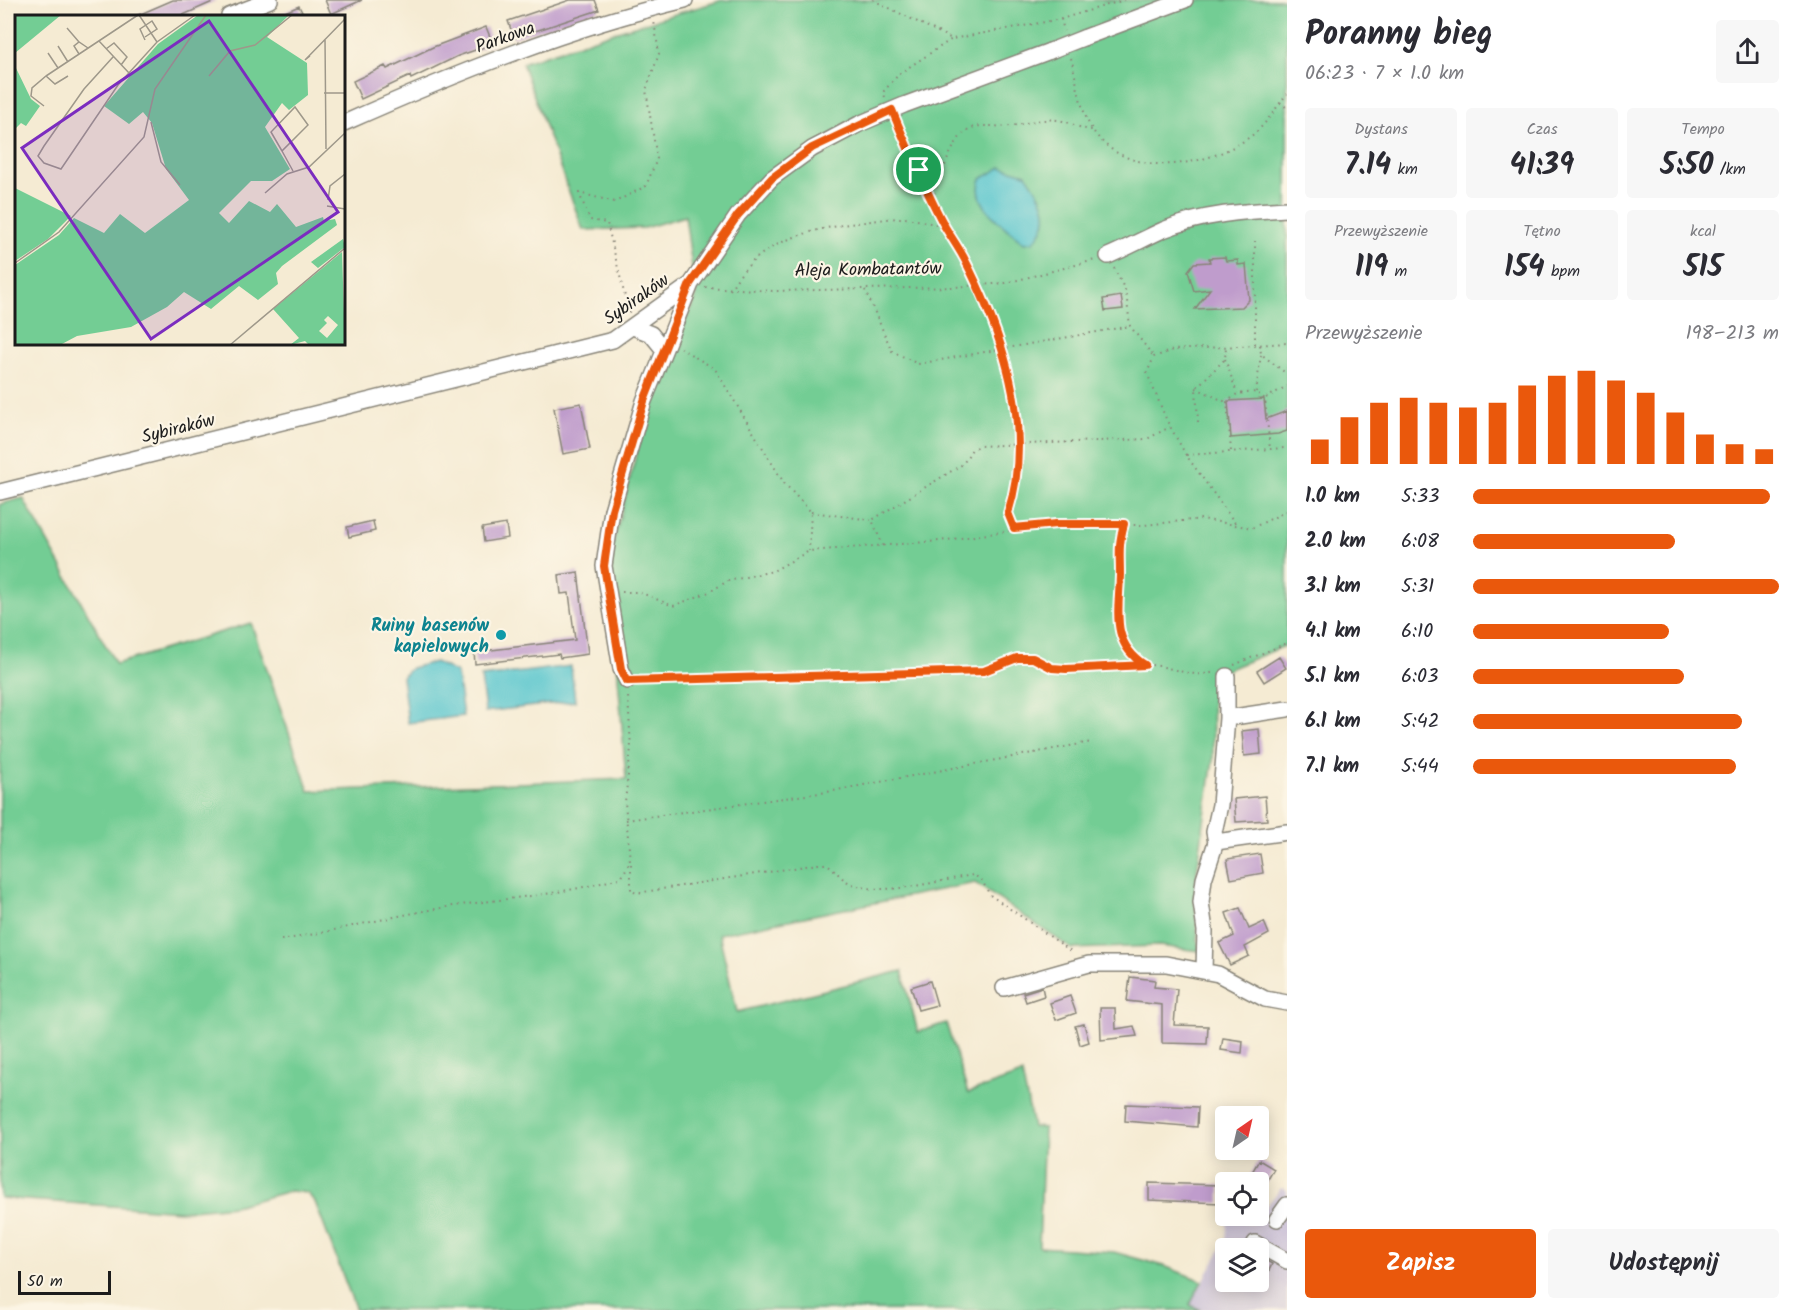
<!DOCTYPE html>
<html lang="pl">
<meta charset="utf-8">
<style>
:root{--surface:#fff;--page:#f7f7f7;--text:#2b2b33;--muted:#7c7c81;--accent:#ea580c}
body{margin:0;font-family:Kalam,sans-serif;background:var(--page);color:var(--text);height:100vh;display:flex;flex-direction:column;font-size:22px;white-space:nowrap}
*{box-sizing:border-box;margin:0}
p{font-size:20px;color:var(--muted)}
.icon{flex:none;width:33px;height:33px;fill:none;stroke:currentColor;stroke-width:2;stroke-linecap:round;stroke-linejoin:round}
.map{position:relative;flex:1;overflow:hidden}
.drawer{display:flex;flex-direction:column;background:var(--surface);width:510px}
.drawer>*{flex:none}
.needle{width:39px;rotate:34deg}
.tools{position:absolute;left:1215px;top:1106px;display:grid;gap:12px}
.tools a{display:grid;place-items:center;width:54px;height:54px;border-radius:6px;background:var(--surface);box-shadow:0 3px 15px #0003;font-size:30px}
.scale{position:absolute;left:18px;bottom:15px;width:93px;box-sizing:border-box;padding-left:6px;border:3px solid #1c1c1c;border-top:0;font-size:16px;line-height:21px;white-space:nowrap;color:#1c1c1c;-webkit-text-stroke:4px #fcf5e5;paint-order:stroke}
.pin{position:absolute;display:grid;place-items:center;width:51px;height:51px;color:#fff;margin:-26px;border:3px solid #fff;border-radius:50%;box-shadow:0 2px 6px #0007}
.round{display:grid;place-items:center;flex:none;width:63px;height:63px;border-radius:6px;background:var(--page)}
.headline{display:flex;align-items:center;justify-content:space-between;height:102px;padding:0 18px}
h1{font-size:33px;font-weight:600;line-height:45px}
.stats{display:grid;grid-template-columns:repeat(3,1fr);gap:9px;height:102px;padding:6px 18px}
.stats div{display:grid;align-content:center;border-radius:6px;background:var(--page);text-align:center}
.stats b{font-size:30px;font-weight:600}
.stats small{font-size:16px;font-weight:400}
.stats p{font-size:16px}
.chart{height:168px;padding:12px 18px}
.chart p{display:flex;justify-content:space-between}
.chart svg{width:100%;height:108px;margin-top:6px;stroke:var(--accent);stroke-width:6}
.primary-button{display:flex;gap:12px;margin-top:auto;padding:12px 18px}
.primary-button a{flex:1;height:69px;border-radius:6px;background:var(--accent);color:#fff;font-size:24px;font-weight:600;line-height:69px;text-align:center}
.primary-button a+a{background:var(--page);color:var(--text)}
ul{padding:0 18px;list-style:none;font-size:20px}
li{display:grid;grid-template-columns:96px 72px 1fr;align-items:center;height:45px}
li i{height:15px;border-radius:8px;background:var(--accent)}
main{display:flex;flex:1;min-height:0}
.map>svg:first-child{display:block}
.industrial{fill:#c9bfd7;fill-rule:evenodd}
.green{fill:#73cd94;stroke:#487458;stroke-width:1.5}
.water{fill:#59c6ce;stroke:#3a7175;stroke-width:1.5}
.building{fill:#bf9ccc}
.lines{fill:none;stroke-linecap:round;stroke-linejoin:round}
.minor-casing{stroke:#888478;stroke-width:18}
.path{stroke:#888478;stroke-width:2;stroke-dasharray:1.5 4.5;stroke-linecap:butt}
.minor{stroke:#fff;stroke-width:15}
.minor-bridge-casing{stroke:#888478;stroke-width:18;stroke-linecap:butt}
.minor-bridge{stroke:#fff;stroke-width:15}
.route-casing{stroke:#fff;stroke-width:12}
.route{stroke:#ea580c;stroke-width:8}
.culture-dot{fill:#0f9aa8;stroke:#fcf5e5;stroke-width:2}
.labels{text-anchor:middle;stroke-width:4.5;stroke-linejoin:round;paint-order:stroke}
.street-label{font-size:18px;fill:#1c1c1c;stroke:#fcf5e5}
.culture-label{font-size:18px;font-weight:bold;fill:#0d838f;stroke:#fcf5e5;text-anchor:end}
.inset-road{fill:none;stroke:#9e988a;stroke-width:1.5}
.view{fill:#7b2cbf;fill-opacity:0.15;stroke:#7b2cbf;stroke-width:3}
.inset-edge{fill:none;stroke:#1c1c1c;stroke-width:3}
</style>
<main>
<div class="map">
<svg width="1287" height="1310" viewBox="0 0 1287 1310">
<rect width="100%" height="100%" fill="#fcf5e5"/>
<filter id="ink" filterUnits="userSpaceOnUse"><feTurbulence type="fractalNoise" baseFrequency=".0167" numOctaves="2"/><feDisplacementMap in="SourceGraphic" scale="12" xChannelSelector="R" yChannelSelector="G"/><feConvolveMatrix kernelMatrix="1 2 1 2 8 2 1 2 1" color-interpolation-filters="sRGB"/></filter>
<filter id="wash" filterUnits="userSpaceOnUse"><feTurbulence type="fractalNoise" baseFrequency=".008" numOctaves="4" result="noise"/><feDisplacementMap in="SourceGraphic" scale="24" xChannelSelector="R" yChannelSelector="G"/><feGaussianBlur stdDeviation="1.35" result="paint"/><feColorMatrix in="noise" values="0 0 0 0 0 0 0 0 0 0 0 0 0 0 0 0 0 1.4 0 .05"/><feComposite in="paint" operator="in"/></filter>
<g filter="url(#wash)">
<rect width="100%" height="100%" fill="#f5ebd3"/>
<!-- industrial -->
<path class="industrial" d="M1281,1188L1287,1190V1310H1201L1190,1305L1226,1240L1228,1218L1252,1224ZM1226,1248H1258V1281H1226Z"/>
<!-- green -->
<path class="green" d="M723,0H1287V645L1212,676L1213,760L1197,871L1195,900L1199,951L1159,946L1072,949L975,883L719,934L737,1012L902,971L918,1032L946,1023L968,1093L1022,1074L1033,1127L1044,1128L1039,1247L1114,1252L1164,1266L1202,1281L1190,1305L1201,1310H356L315,1202L307,1193L290,1191L234,1206L181,1211L0,1198V504L23,498L116,664L251,623L309,791L626,779L609,559L643,428L662,371L696,297L685,216L644,228L583,230L522,63L621,30Z"/>
<!-- water -->
<path class="water" d="M1001,167L1026,174C1041,196 1057,218 1033,242L1024,243C1009,229 970,207 981,179Z
M435,662L457,673L463,716L408,723L402,677L411,668Z
M571,666L575,701L485,712L481,677Z"/>
<g id="blocks">
<!-- building -->
<path class="building" d="M173,0H217L181,16H136Z
M325,0H362L331,14Z
M570,0H595L599,10L514,38L508,21Z
M299,6L304,16H276Z
M486,27L493,44L458,56L411,79L410,76L361,99L353,81L385,66L387,69L433,47Z
M1225,257L1226,261L1238,260V265L1246,264L1249,300L1242,307L1195,309L1210,289L1194,291L1188,271L1194,263L1210,262L1209,258Z
M1121,296L1123,309L1105,311L1103,299Z
M1264,399L1266,419L1287,411V431L1278,434L1231,438L1228,401Z
M581,403L590,449L563,454L554,408Z
M373,521L375,531L349,537L347,527Z
M506,524L508,538L484,542L482,528Z
M578,572L588,654L560,658L559,654L475,664L474,652L575,640L569,593L561,594L559,575Z
M1279,657L1286,668L1264,682L1257,671Z
M1259,729L1261,754L1244,756L1242,731Z
M1265,796L1267,820L1236,822L1234,799Z
M1260,854L1263,873L1231,879L1227,859Z
M1240,908L1249,929L1264,922L1269,934L1245,947L1249,956L1230,965L1219,943L1234,936L1226,913Z
M1130,977L1155,980L1154,987L1177,989L1174,1025L1208,1026L1207,1044L1162,1043V1005L1127,1001Z
M930,981L937,1005L918,1010L911,987Z
M1042,987L1044,996L1026,1002L1023,993Z
M1070,996L1076,1013L1056,1020L1050,1003Z
M1100,1008H1115L1116,1029L1134,1026L1137,1036L1101,1040Z
M1084,1024L1089,1042L1080,1045L1075,1026Z
M1223,1038L1243,1041L1242,1053L1221,1050Z
M1126,1104L1198,1107L1197,1127L1125,1121Z
M1259,1160L1274,1169L1263,1188L1258,1186V1182L1248,1179Z
M1149,1183L1220,1185V1203L1149,1200Z
M1258,1256L1272,1264L1266,1277L1258,1274Z"/>
</g>
</g>
<g filter="url(#ink)">
<use href="#blocks" fill-opacity="0" stroke="#888478" stroke-width="1.5"/>
<g class="lines">
<defs>
<path id="minor" d="M229,16L270,0
M1083,38L1185,0
M344,123C454,74 568,28 685,0
M1108,256C1127,248 1145,238 1163,230C1202,214 1246,211 1287,209
M633,327L651,334L664,350
M0,492L613,340L691,284L738,215L772,178L812,149L859,124L904,105L1050,51
M1227,676V718
M627,681L621,669L604,566L612,510L644,401L691,284
M1216,842L1287,832
M1204,971L1205,931L1201,902L1204,879L1216,842L1214,832L1220,805L1227,718L1287,709
M1004,988L1089,964H1166L1218,974L1265,999L1287,1003
M1277,1219L1287,1205
M1255,1243L1287,1261"/>
</defs>
<!-- minor casing -->
<use href="#minor" class="minor-casing"/>
<!-- path -->
<path class="path" d="M873,0L952,39L1061,19L1124,0
M1061,19L1064,31
M1071,58C1077,80 1080,113 1094,132C1130,182 1213,167 1255,133C1267,123 1277,106 1287,94
M885,97L883,92L900,73L952,39
M1280,102L1287,108
M896,121C911,156 927,192 944,226C950,237 958,246 964,257C1003,332 1035,429 1008,513L1014,528
M932,199C939,182 952,138 969,129C981,123 997,128 1010,126C1026,124 1040,118 1057,120C1069,121 1079,129 1092,130
M1114,268L1126,292L1130,326L1154,357
M705,287L774,291L954,287L1006,283L1095,260
M730,290C756,244 800,232 849,224C867,222 886,218 904,218C917,219 932,224 945,226
M865,290L892,351L918,364L1130,326
M629,313L607,223L590,220L579,193L615,202L646,186L657,159L646,90L659,54L654,21
M1255,344V241
M1260,345L1261,354L1287,374
M680,348L715,369L784,483L811,512L809,551
M1225,359L1237,393
M1196,388L1226,402
M1256,392L1261,354
M1266,398L1287,386
M1198,422L1196,388L1225,359L1226,346
M1231,451L1227,402L1237,394L1256,392L1265,399L1270,449
M1186,455L1167,421L1147,373L1154,357L1173,350L1287,343
M811,512L871,520
M1235,523L1186,455L1284,448
M1124,524C1118,546 1120,552 1120,574C1120,607 1109,643 1142,663
M883,546L872,520L963,464L972,449L979,446L1147,439L1170,427
M622,592H639L673,606L709,592L728,581L773,571L809,551L940,541L1056,524L1144,525L1202,519L1252,528L1287,511
M1234,665L1287,643
M640,681L984,671C999,665 1015,654 1032,659C1046,662 1053,669 1067,669C1096,668 1123,662 1151,665C1174,667 1192,679 1215,672
M626,820L827,792L1091,742
M631,864V891L637,893L818,864H827C835,869 840,878 848,882C879,899 940,880 973,875L981,879L990,895L1074,953
M281,940C337,931 391,916 447,907C506,898 565,895 622,877L630,861L625,802L631,748L628,696"/>
<!-- minor -->
<use href="#minor" class="minor"/>
<defs>
<path id="minor-bridge" d="M1050,51L1083,38"/>
</defs>
<!-- minor-bridge casing -->
<use href="#minor-bridge" class="minor-bridge-casing"/>
<!-- minor-bridge -->
<use href="#minor-bridge" class="minor-bridge"/>
</g>
</g>
<g class="lines" filter="url(#ink)">
<defs>
<path id="route" d="M892,110C908,149 925,190 945,227C951,237 958,247 964,258C1003,334 1035,428 1008,513L1014,528L1056,524H1124C1118,546 1120,553 1120,575C1119,611 1110,643 1145,665L1066,669L1052,668L1033,658H1017L984,671L627,681L621,669L604,566L612,510L644,401L690,284L738,215L772,178L812,148Z"/>
</defs>
<!-- route casing -->
<use href="#route" class="route-casing"/>
<!-- route -->
<use href="#route" class="route"/>
</g>
<!-- markers -->
<circle class="culture-dot" cx="501" cy="635" r="6"/>
<g class="labels">
<!-- street labels -->
<g class="street-label">
<text transform="translate(505 37) rotate(-20)" y="6">Parkowa</text>
<text transform="translate(868 269) rotate(-1)" y="6">Aleja Kombatantów</text>
<text transform="translate(636 299) rotate(-35)" y="6">Sybiraków</text>
<text transform="translate(178 428) rotate(-14)" y="6">Sybiraków</text>
</g>
<!-- culture labels -->
<g class="culture-label">
<text x="489" y="631">Ruiny basenów<tspan x="489" dy="21">kapielowych</tspan></text>
</g>
</g>
<!-- overview -->
<g transform="translate(15 15)">
<rect width="330" height="330" fill="#f5ebd3"/>
<path d="M0,0H46L0,38ZM183,0H274L252,22L292,48L293,80L274,95L267,88L250,112L275,154L257,166H236L204,198L214,208L234,186L255,197L262,189L281,212L308,202L309,206L320,204L322,210L267,251L261,258L263,269L243,285L224,271L196,294L169,277L152,292L116,312L62,321L45,330H0V250L44,220L59,203L89,218L105,199L130,218L174,185L151,154L137,108L128,97L114,109L89,91L143,29ZM0,51L16,84L25,91L11,111L6,108L0,114ZM0,173L56,201L33,224L0,246ZM328,224L330,232L303,253L296,247ZM327,237L330,330H294L290,326L275,330L284,323L258,294ZM313,301L323,310L312,323L304,316L312,308L309,305Z" fill="#73cd94" fill-rule="evenodd"/>
<path class="inset-road" d="M124,0L142,27M52,13L64,27M130,22L142,14L137,6L125,14L130,25M310,24L311,134M84,26L114,58M43,31L53,47M91,34L99,28L112,42L106,50M33,38L43,53M64,39L59,31L64,27L73,33M295,41L290,45L330,4M98,42L69,74L29,131L23,141L29,148L46,154L103,70L142,27L180,0M31,61L123,0M194,61L215,36L240,30L277,0M309,78H330M29,91L16,81L17,73L31,61L40,69L53,61M136,107L146,147L165,170M267,136L256,117L280,92L293,110L267,136L278,156M250,178L272,159L294,152L330,118M313,185L315,171L330,159M312,191L330,194M0,248L44,217L129,122L140,74L191,0M215,330L330,233"/>
<path class="view" d="M194,6L323,197L136,324L7,133Z"/>
<rect width="330" height="330" class="inset-edge"/>
</g>
</svg>
<div class="tools">
<a><svg class="needle" viewBox="-14 -14 28 28"><path d="M0-13l5 13h-10z" fill="#e53935"/><path d="M0 13l5-13h-10z" fill="#7c7c81"/></svg></a>
<a><svg class="icon" aria-label="locate" viewBox="0 0 24 24"><circle cx="12" cy="12" r="6"/><path d="M12 2v4M12 18v4M2 12h4M18 12h4"/></svg></a>
<a><svg class="icon" aria-label="layers" viewBox="0 0 24 24"><path d="M12 4l9 5-9 5-9-5zM3 14l9 5 9-5"/></svg></a>
</div>
<div class="scale">50 m</div>
<div class="pin" style="left:919px;top:170px;background:#1e9e55"><svg class="icon" aria-label="arrive" viewBox="0 0 24 24"><path d="M6 21V4h12l-3 4 3 4H6"/></svg></div>
</div>
<section class="drawer">
<div class="headline"><div><h1>Poranny bieg</h1><p>06:23 · 7 × 1.0 km</p></div><a class="round"><svg class="icon" aria-label="share" viewBox="0 0 24 24"><path d="M12 15V3M7 8l5-5 5 5M5 13v7h14v-7"/></svg></a></div>
<div class="stats">
<div><p>Dystans</p><b>7.14<small> km</small></b></div>
<div><p>Czas</p><b>41:39</b></div>
<div><p>Tempo</p><b>5:50<small> /km</small></b></div>
</div>
<div class="stats">
<div><p>Przewyższenie</p><b>119<small> m</small></b></div>
<div><p>Tętno</p><b>154<small> bpm</small></b></div>
<div><p>kcal</p><b>515</b></div>
</div>
<div class="chart"><p><span>Przewyższenie</span>198–213 m</p>
<svg viewBox="0 0 160 44" preserveAspectRatio="none"><path d="M5 44V34M15 44V25M25 44V19M35 44V17M45 44V19M55 44V21M65 44V19M75 44V12M85 44V8M95 44V6M105 44V10M115 44V15M125 44V23M135 44V32M145 44V36M155 44V38"/></svg>
</div>
<ul>
<li><b>1.0 km</b>5:33<i style="width:97%"></i></li>
<li><b>2.0 km</b>6:08<i style="width:66%"></i></li>
<li><b>3.1 km</b>5:31<i style="width:100%"></i></li>
<li><b>4.1 km</b>6:10<i style="width:64%"></i></li>
<li><b>5.1 km</b>6:03<i style="width:69%"></i></li>
<li><b>6.1 km</b>5:42<i style="width:88%"></i></li>
<li><b>7.1 km</b>5:44<i style="width:86%"></i></li>
</ul>
<div class="primary-button"><a>Zapisz</a><a>Udostępnij</a></div>
</section>
</main>
